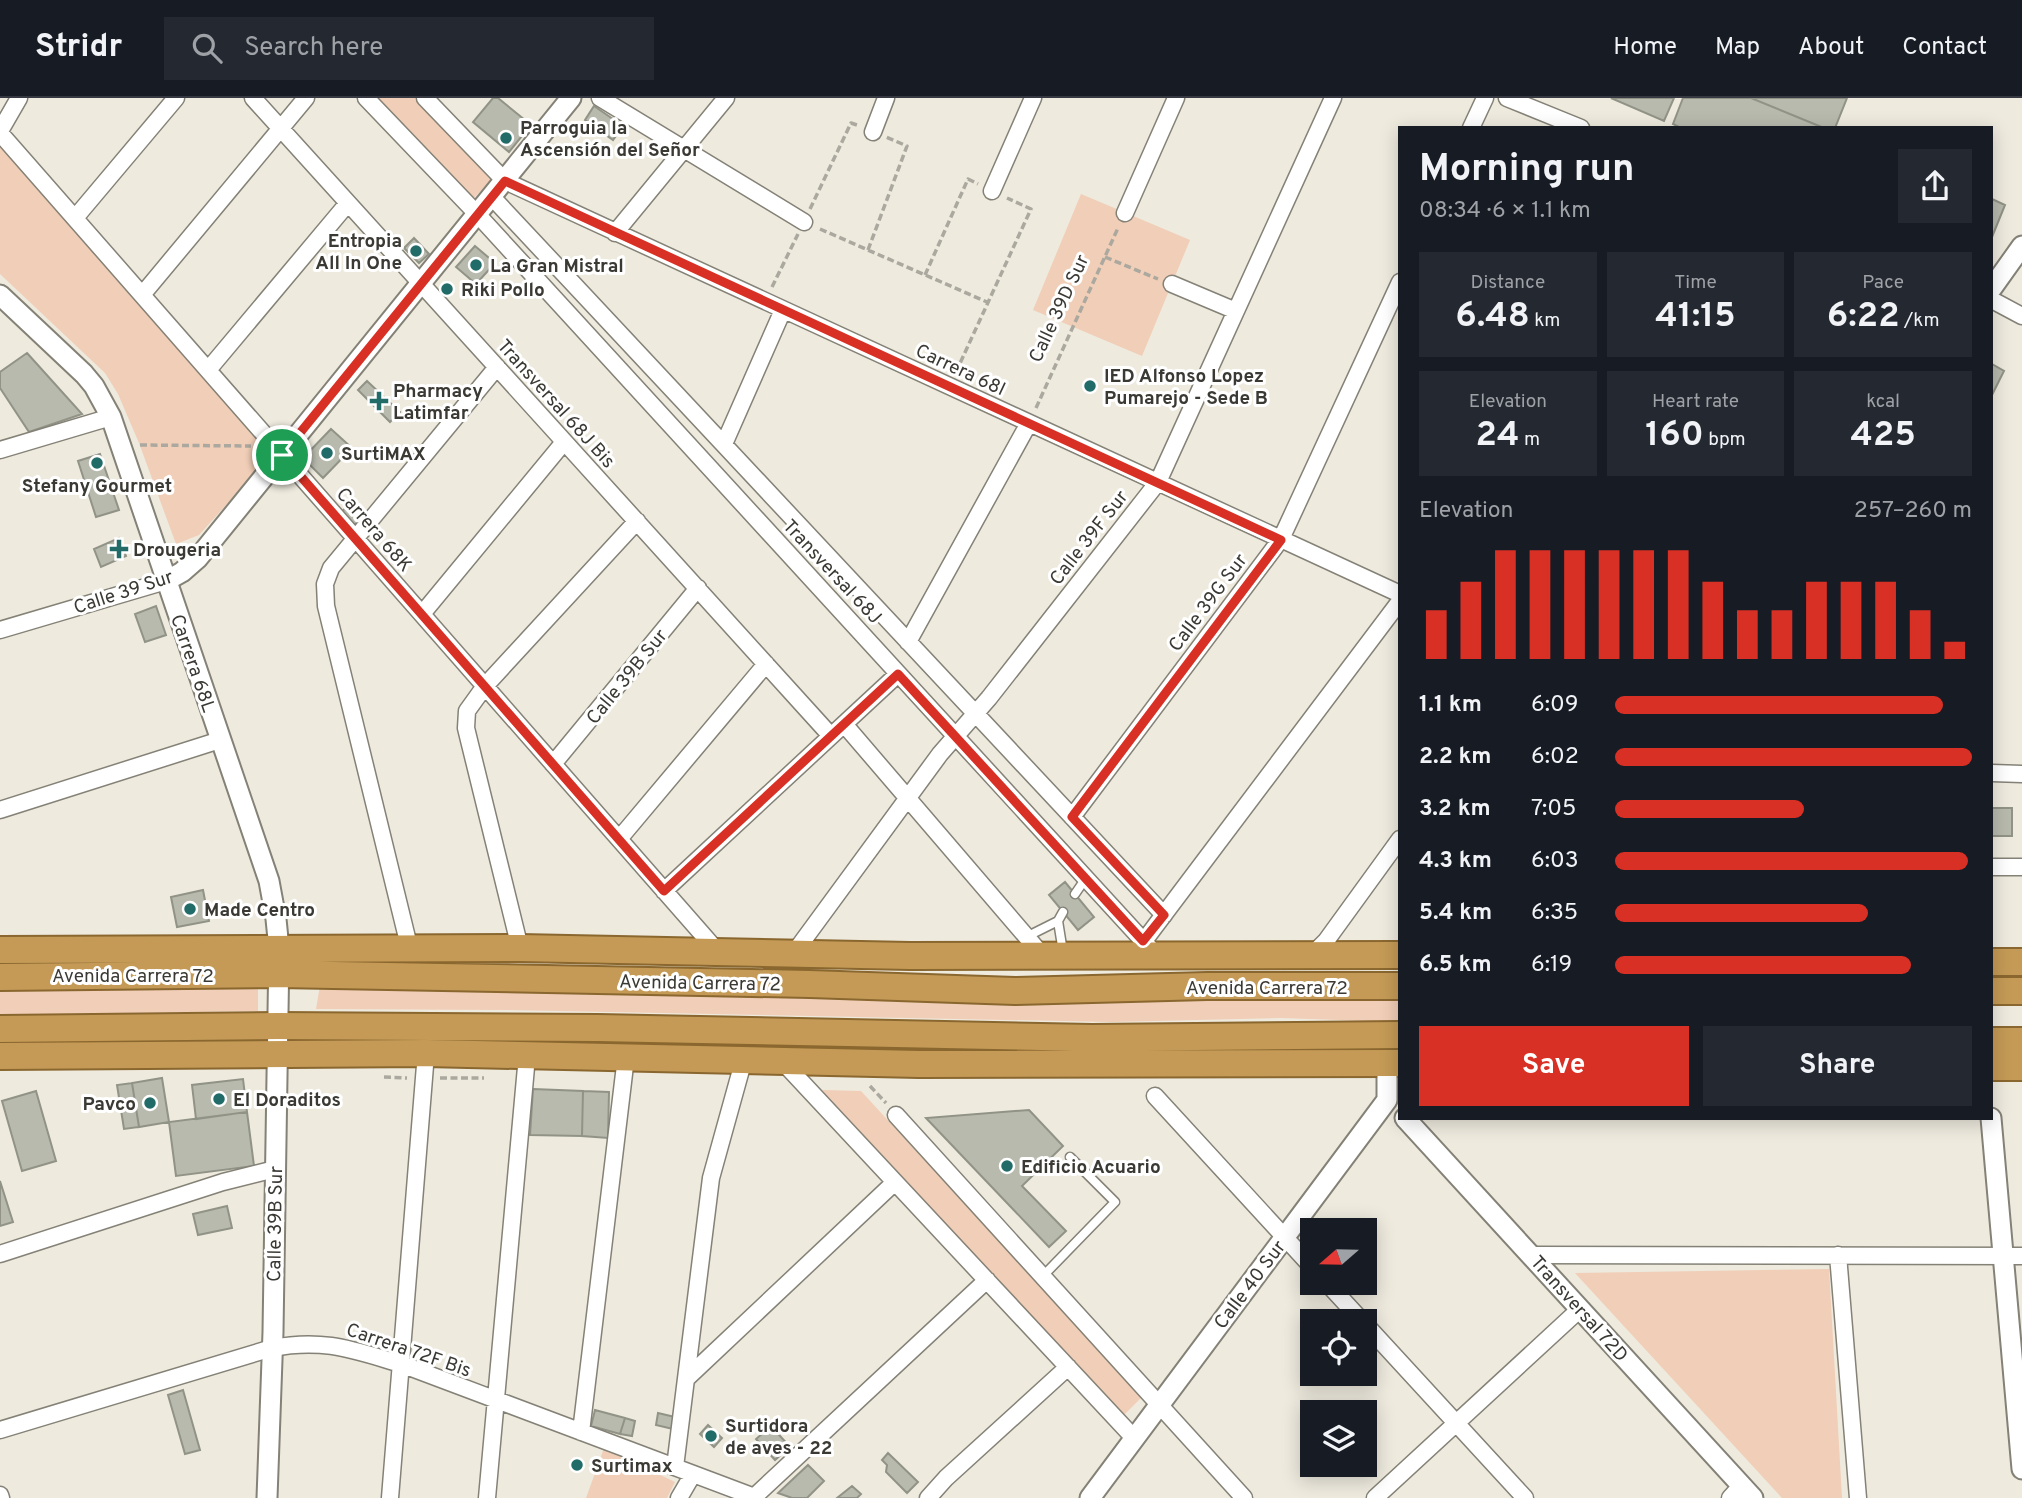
<!DOCTYPE html>
<meta charset="utf-8">
<style>
:root{--surface:#171b24;--page:#242831;--text:#f1f3f6;--muted:#9ea1a6;--line:#363941;--accent:#d93025}
body{margin:0;font-family:Overpass,sans-serif;background:var(--page);color:var(--text);height:100vh;display:flex;flex-direction:column;font-size:26px;white-space:nowrap}
*{box-sizing:border-box;margin:0}
p{font-size:23px;color:var(--muted)}
.icon{flex:none;width:38px;height:38px;fill:none;stroke:currentColor;stroke-width:2;stroke-linecap:round;stroke-linejoin:round}
.map{position:relative;flex:1;overflow:hidden}
.details{position:absolute;left:1398px;top:28px;width:595px;height:994px;display:flex;flex-direction:column;background:var(--surface);border-radius:0px;box-shadow:0 4px 18px #0003}
.details>*{flex:none}
.needle{width:46px;rotate:250deg}
.fabs{position:absolute;left:1300px;top:1120px;display:grid;gap:14px}
.fabs a{display:grid;place-items:center;width:77px;height:77px;border-radius:0px;background:var(--surface);box-shadow:0 4px 18px #0003;font-size:35px}
.pin{position:absolute;display:grid;place-items:center;width:60px;height:60px;color:#fff;margin:-30px;border:4px solid #fff;border-radius:50%;box-shadow:0 2px 7px #0007}
.round{display:grid;place-items:center;flex:none;width:74px;height:74px;border-radius:0px;background:var(--page)}
.head{display:flex;align-items:center;justify-content:space-between;height:119px;padding:0 21px}
h1{font-size:38px;font-weight:700;line-height:52px}
.metrics{display:grid;grid-template-columns:repeat(3,1fr);gap:10px;height:119px;padding:7px 21px}
.metrics div{display:grid;align-content:center;border-radius:0px;background:var(--page);text-align:center}
.metrics b{font-size:35px;font-weight:700}
.metrics small{font-size:19px;font-weight:400}
.metrics p{font-size:19px}
.chart{height:196px;padding:14px 21px}
.chart p{display:flex;justify-content:space-between}
.chart svg{width:100%;height:126px;margin-top:7px;stroke:var(--accent);stroke-width:6}
.action{display:flex;gap:14px;margin-top:auto;padding:14px 21px}
.action a{flex:1;height:80px;border-radius:0px;background:var(--accent);color:#fff;font-size:28px;font-weight:700;line-height:80px;text-align:center}
.action a+a{background:var(--page);color:var(--text)}
ul{padding:0 21px;list-style:none;font-size:23px}
li{display:grid;grid-template-columns:112px 84px 1fr;align-items:center;height:52px}
li i{height:18px;border-radius:9px;background:var(--accent)}
header{display:flex;align-items:center;gap:42px;box-sizing:border-box;height:98px;padding:0 35px;background:var(--surface);border-bottom:2px solid var(--line)}
header strong{font-size:33px}
nav{display:flex;gap:38px;margin-inline-start:auto;font-size:24px}
.search{width:490px;height:63px;background:var(--page);display:flex;align-items:center;gap:18px;box-sizing:border-box;padding:0 24px;border-radius:0px;color:var(--muted);font-size:26px}
.map>svg:first-child{display:block}
.green{fill:#f1ceb7}
.building{fill:#b8baae;stroke:#919387;stroke-width:2}
.lines{fill:none;stroke-linecap:round;stroke-linejoin:round}
.service-casing{stroke:#848176;stroke-width:11}
.minor-casing{stroke:#848176;stroke-width:19}
.tertiary-casing{stroke:#848176;stroke-width:23}
.trunk-casing{stroke:#8a672f;stroke-width:30}
.path{stroke:#aba89f;stroke-width:3.5;stroke-dasharray:7 3.5;stroke-linecap:butt}
.service{stroke:#fff;stroke-width:8}
.minor{stroke:#fff;stroke-width:16}
.tertiary{stroke:#fff;stroke-width:19}
.trunk{stroke:#c49a56;stroke-width:26}
.route-casing{stroke:#fff;stroke-width:14}
.route{stroke:#d93025;stroke-width:9}
.poi-dot{fill:#216c69;stroke:#fff;stroke-width:2.5}
.labels{text-anchor:middle;stroke-width:6;stroke-linejoin:round;paint-order:stroke}
.poi-label{font-size:19px;font-weight:bold;fill:#3a3934;stroke:#fff;text-anchor:start}
.street-label{font-size:19px;fill:#3a3934;stroke:#fff}
</style>
<header>
<strong>Stridr</strong>
<div class="search"><svg class="icon" aria-label="search" viewBox="0 0 24 24"><circle cx="10" cy="10" r="6"/><path d="M15 15l6 6"/></svg>Search here</div>
<nav><a>Home</a><a>Map</a><a>About</a><a>Contact</a></nav>
</header>
<div class="map">
<svg width="2022" height="1400" viewBox="0 0 2022 1400">
<rect width="100%" height="100%" fill="#eeeade"/>
<!-- green -->
<path class="green" d="M374,0H415L492,81L471,103Z
M0,44L273,355L199,437L176,446L139,345L118,296L105,275L0,176Z
M1081,96L1190,142L1142,258L1033,212Z
M258,886V913L0,917V887Z
M320,888L1109,904L1400,898V924L1281,920L1112,924L508,912L316,911Z
M822,992L861,993L1142,1299L1123,1318Z
M1829,1171L1842,1400H1782L1575,1175Z
M604,1350L675,1384L667,1400H586Z"/>
<!-- building -->
<path class="building" d="M493,0H498L531,27L509,54L473,24Z
M1611,0H1674L1664,23Z
M1683,0H1751L1824,30H1681L1673,26Z
M1751,0H1847L1835,30H1824Z
M594,8L623,28L613,42L585,22Z
M1992,101L2005,107L1992,139Z
M414,140L429,156L419,165L404,150Z
M475,148L495,165L476,186L456,169Z
M27,255L82,316L29,334L0,290V274Z
M1992,266L2004,273L1992,297Z
M367,283L400,314L390,324L358,292Z
M331,331L352,350L323,380L303,360Z
M100,356L119,412L96,419L78,363Z
M352,402L366,414L355,427L341,415Z
M119,440L126,458L101,469L94,451Z
M156,508L166,537L145,544L135,516Z
M1992,710H2012V738H1992Z
M1065,784L1094,819L1078,832L1049,797Z
M203,792L209,823L177,829L171,799Z
M162,980L169,1024L139,1029L132,985Z
M243,981L247,1014L196,1021L192,987Z
M132,985L139,1029L124,1031L117,987Z
M533,991L583,993L582,1038L530,1037Z
M36,993L56,1063L22,1073L2,1003Z
M583,993L609,994L608,1040L582,1038Z
M1029,1012L1063,1048L1022,1088L1066,1133L1049,1149L926,1020Z
M247,1014L254,1068L176,1078L169,1024Z
M0,1083L13,1124L0,1128Z
M227,1108L232,1130L198,1137L193,1116Z
M183,1292L200,1352L185,1356L168,1297Z
M595,1312L625,1320L620,1336L591,1328Z
M658,1315L675,1319L673,1331L656,1327Z
M625,1320L635,1323L632,1338L620,1336Z
M708,1327L722,1340L714,1349L700,1336Z
M771,1328L790,1349L775,1362L756,1341Z
M888,1355L918,1384L907,1395L886,1374L887,1367L882,1362Z
M808,1367L824,1383L807,1400H792L778,1395Z
M852,1388L861,1396L857,1400H837Z"/>
<g class="lines">
<defs>
<path id="service" d="M1075,796L1086,780
M1058,823L1063,854
M1026,839L1058,823L1063,814
M1042,1179L1115,1104L1070,1059"/>
<path id="minor" d="M253,0L831,638
M366,0L478,117L1157,858
M425,0L505,83L1400,496
M600,0L804,124
M1507,0L1581,30
M1471,30L1485,0
M0,33L19,0
M873,34L886,0
M0,35L718,854
M992,93L1033,0
M492,99L1164,817
M1125,115L1176,0
M75,120L176,0
M615,135L726,0
M1172,186L1236,213
M142,197L306,0
M1992,202L2022,218
M208,272L348,105
M724,346L783,212
M0,352L111,319
M422,516L564,344
M0,532L166,483
M908,544L1029,325
M844,626L1043,858
M553,666L698,490
M1992,675L2022,676
M0,712L220,642
M1072,719L1281,441L1400,184
M619,741L766,566
M1992,769H2022
M664,793L898,576
M1144,843L1400,503
M520,850L466,630L467,613L485,588L637,423
M410,852L326,508L325,486L331,470L497,269
M794,855L940,656L989,600L1158,384L1333,0
M1313,856L1326,843L1400,741
M781,962L1134,1340
M1155,998L1312,1169
M896,1017L1244,1400
M0,1156L223,1084L275,1071
M1531,1157L2022,1158
M1838,1157L1858,1400
M1327,1185L1362,1223
M1365,1226L1525,1400
M686,1281L895,1084
M0,1332L272,1250C324,1240 353,1252 401,1266L757,1400
M581,1334L626,959
M675,1369L711,1080L744,961
M0,1397L1,1400
M754,1399L987,1182
M390,1400L426,955
M487,1400L527,958
M679,1400L693,1376
M928,1400L946,1380L1068,1269
M1375,1400L1580,1211
M1730,1400L1742,1387"/>
<path id="tertiary" d="M1992,190L2022,148
M0,197L84,276L94,288L111,319L269,783L276,821L279,851L273,1234L267,1400
M166,483L182,474L198,460L571,0
M1405,1020L1753,1400
M1991,1020L2022,1371
M1090,1400L1387,1002V965"/>
<path id="trunk" d="M0,852L520,850L910,858L1400,857
M1992,864H2022
M0,879L279,876L810,886L1015,893L1207,888H1400
M1992,893H2022
M0,931L278,928L598,930L1092,940L1400,937
M1992,943H2022
M0,958L426,955L919,966L1400,965
M1992,969H2022"/>
</defs>
<!-- service casing -->
<use href="#service" class="service-casing"/>
<!-- minor casing -->
<use href="#minor" class="minor-casing"/>
<!-- tertiary casing -->
<use href="#tertiary" class="tertiary-casing"/>
<!-- trunk casing -->
<use href="#trunk" class="trunk-casing"/>
<!-- path -->
<path class="path" d="M810,111L851,25L860,28
M820,131L987,204
M868,152L907,48L886,39
M1105,159L1158,181
M925,177L968,81L978,86
M772,189L798,136
M956,274L1031,111L1007,100
M1036,310L1118,130
M140,347L251,348
M384,979L407,980
M440,980H484
M870,988L886,1005"/>
<!-- service -->
<use href="#service" class="service"/>
<!-- minor -->
<use href="#minor" class="minor"/>
<!-- tertiary -->
<use href="#tertiary" class="tertiary"/>
<!-- trunk -->
<use href="#trunk" class="trunk"/>
</g>
<g class="lines">
<defs>
<path id="route" d="M505,83L1281,442L1072,719L1164,817L1143,843L898,576L664,793L282,357Z"/>
</defs>
<!-- route casing -->
<use href="#route" class="route-casing"/>
<!-- route -->
<use href="#route" class="route"/>
</g>
<!-- markers -->
<g class="poi-dot">
<circle cx="506" cy="40" r="7"/>
<circle cx="416" cy="153" r="7"/>
<circle cx="476" cy="167" r="7"/>
<circle cx="447" cy="191" r="7"/>
<circle cx="1090" cy="288" r="7"/>
<path d="M375.5 292.5h7v7h7v7h-7v7h-7v-7h-7v-7h7z"/>
<circle cx="327" cy="355" r="7"/>
<circle cx="97" cy="365" r="7"/>
<path d="M115.5 440.5h7v7h7v7h-7v7h-7v-7h-7v-7h7z"/>
<circle cx="190" cy="811" r="7"/>
<circle cx="219" cy="1001" r="7"/>
<circle cx="150" cy="1005" r="7"/>
<circle cx="1007" cy="1068" r="7"/>
<circle cx="711" cy="1338" r="7"/>
<circle cx="577" cy="1367" r="7"/>
</g>
<g class="labels">
<!-- poi labels -->
<g class="poi-label">
<text x="520" y="36">Parroguia la<tspan x="520" dy="22">Ascensión del Señor</tspan></text>
<text x="402" y="149" text-anchor="end">Entropia<tspan x="402" dy="22">All In One</tspan></text>
<text x="490" y="174">La Gran Mistral</text>
<text x="461" y="198">Riki Pollo</text>
<text x="1104" y="284">IED Alfonso Lopez<tspan x="1104" dy="22">Pumarejo - Sede B</tspan></text>
<text x="393" y="299">Pharmacy<tspan x="393" dy="22">Latimfar</tspan></text>
<text x="341" y="362">SurtiMAX</text>
<text x="97" y="394" text-anchor="middle">Stefany Gourmet</text>
<text x="133" y="458">Drougeria</text>
<text x="204" y="818">Made Centro</text>
<text x="233" y="1008">El Doraditos</text>
<text x="136" y="1012" text-anchor="end">Pavco</text>
<text x="1021" y="1075">Edificio Acuario</text>
<text x="725" y="1334">Surtidora<tspan x="725" dy="22">de aves - 22</tspan></text>
<text x="591" y="1374">Surtimax</text>
</g>
<!-- street labels -->
<g class="street-label">
<text transform="translate(1058 210) rotate(-65)" y="7">Calle 39D Sur</text>
<text transform="translate(961 271) rotate(25)" y="7">Carrera 68I</text>
<text transform="translate(557 305) rotate(48)" y="7">Transversal 68J Bis</text>
<text transform="translate(375 431) rotate(49)" y="7">Carrera 68K</text>
<text transform="translate(1088 439) rotate(-52)" y="7">Calle 39F Sur</text>
<text transform="translate(833 473) rotate(47)" y="7">Transversal 68J</text>
<text transform="translate(123 493) rotate(-18)" y="7">Calle 39 Sur</text>
<text transform="translate(1207 504) rotate(-53)" y="7">Calle 39G Sur</text>
<text transform="translate(194 565) rotate(71)" y="7">Carrera 68L</text>
<text transform="translate(626 578) rotate(-51)" y="7">Calle 39B Sur</text>
<text x="133" y="884">Avenida Carrera 72</text>
<text transform="translate(700 884) rotate(1)" y="7">Avenida Carrera 72</text>
<text x="1267" y="896">Avenida Carrera 72</text>
<text transform="translate(274 1126) rotate(-89)" y="7">Calle 39B Sur</text>
<text transform="translate(1249 1186) rotate(-53)" y="7">Calle 40 Sur</text>
<text transform="translate(1580 1210) rotate(48)" y="7">Transversal 72D</text>
<text transform="translate(409 1251) rotate(19)" y="7">Carrera 72F Bis</text>
</g>
</g>
</svg>
<div class="fabs">
<a><svg class="needle" viewBox="-14 -14 28 28"><path d="M0-13l5 13h-10z" fill="#e53935"/><path d="M0 13l5-13h-10z" fill="#9ea1a6"/></svg></a>
<a><svg class="icon" aria-label="locate" viewBox="0 0 24 24"><circle cx="12" cy="12" r="6"/><path d="M12 2v4M12 18v4M2 12h4M18 12h4"/></svg></a>
<a><svg class="icon" aria-label="layers" viewBox="0 0 24 24"><path d="M12 4l9 5-9 5-9-5zM3 14l9 5 9-5"/></svg></a>
</div>
<div class="pin" style="left:282px;top:357px;background:#1e9e55"><svg class="icon" aria-label="arrive" viewBox="0 0 24 24"><path d="M6 21V4h12l-3 4 3 4H6"/></svg></div>
<section class="details">
<div class="head"><div><h1>Morning run</h1><p>08:34 · 6 × 1.1 km</p></div><a class="round"><svg class="icon" aria-label="share" viewBox="0 0 24 24"><path d="M12 15V3M7 8l5-5 5 5M5 13v7h14v-7"/></svg></a></div>
<div class="metrics">
<div><p>Distance</p><b>6.48<small> km</small></b></div>
<div><p>Time</p><b>41:15</b></div>
<div><p>Pace</p><b>6:22<small> /km</small></b></div>
</div>
<div class="metrics">
<div><p>Elevation</p><b>24<small> m</small></b></div>
<div><p>Heart rate</p><b>160<small> bpm</small></b></div>
<div><p>kcal</p><b>425</b></div>
</div>
<div class="chart"><p><span>Elevation</span>257–260 m</p>
<svg viewBox="0 0 160 44" preserveAspectRatio="none"><path d="M5 44V27M15 44V17M25 44V6M35 44V6M45 44V6M55 44V6M65 44V6M75 44V6M85 44V17M95 44V27M105 44V27M115 44V17M125 44V17M135 44V17M145 44V27M155 44V38"/></svg>
</div>
<ul>
<li><b>1.1 km</b>6:09<i style="width:92%"></i></li>
<li><b>2.2 km</b>6:02<i style="width:100%"></i></li>
<li><b>3.2 km</b>7:05<i style="width:53%"></i></li>
<li><b>4.3 km</b>6:03<i style="width:99%"></i></li>
<li><b>5.4 km</b>6:35<i style="width:71%"></i></li>
<li><b>6.5 km</b>6:19<i style="width:83%"></i></li>
</ul>
<div class="action"><a>Save</a><a>Share</a></div>
</section>
</div>
